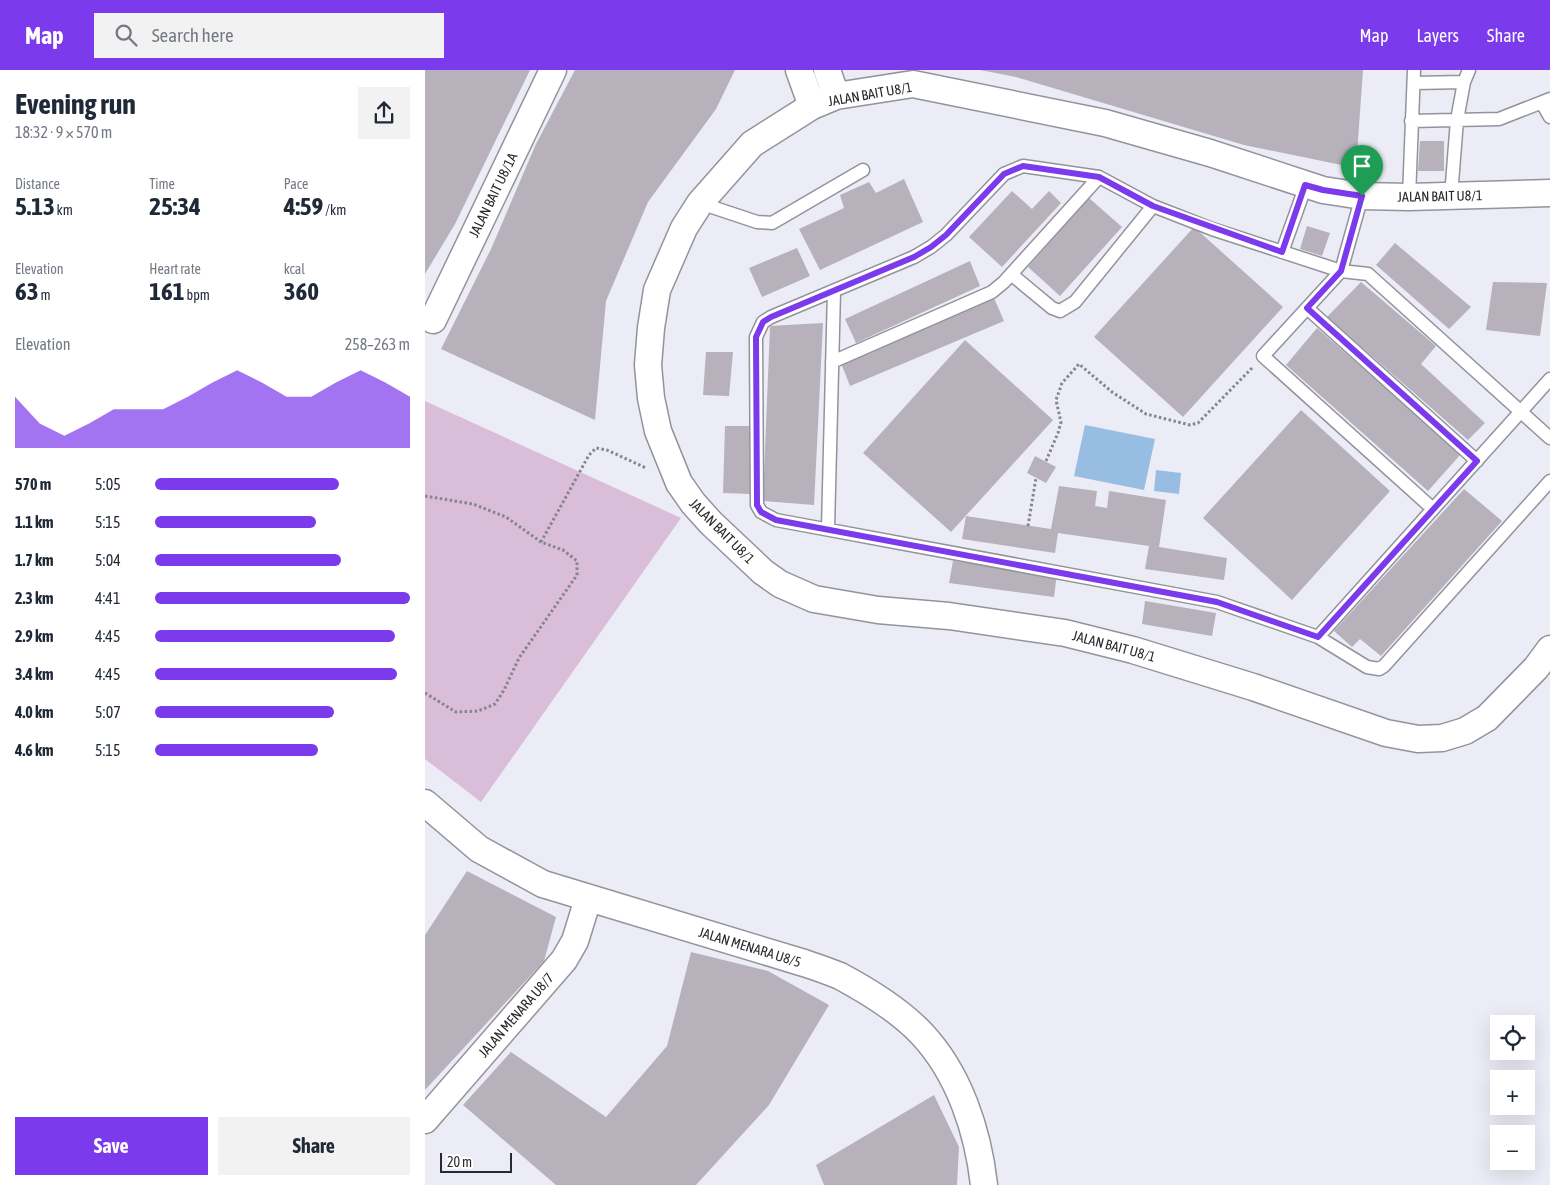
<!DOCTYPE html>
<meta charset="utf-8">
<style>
:root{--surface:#fff;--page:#f2f2f3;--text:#1f2937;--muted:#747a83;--accent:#7c3aed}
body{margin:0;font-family:"Asap Condensed",sans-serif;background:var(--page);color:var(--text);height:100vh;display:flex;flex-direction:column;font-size:19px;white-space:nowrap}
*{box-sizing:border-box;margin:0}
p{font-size:16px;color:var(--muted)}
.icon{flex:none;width:28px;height:28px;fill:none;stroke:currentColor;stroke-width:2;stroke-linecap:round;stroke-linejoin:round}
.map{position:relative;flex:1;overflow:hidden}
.panel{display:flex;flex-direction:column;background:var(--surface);width:425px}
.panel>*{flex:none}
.fabs{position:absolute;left:1065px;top:945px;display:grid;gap:10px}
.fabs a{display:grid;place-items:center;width:45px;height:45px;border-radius:0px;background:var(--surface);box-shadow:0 5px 20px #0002;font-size:25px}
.scale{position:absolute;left:15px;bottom:12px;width:72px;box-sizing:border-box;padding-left:5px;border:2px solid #2a292d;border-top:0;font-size:14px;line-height:18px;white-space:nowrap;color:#2a292d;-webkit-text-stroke:4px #fff;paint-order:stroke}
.pin{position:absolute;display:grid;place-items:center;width:42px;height:42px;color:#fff;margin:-51px -21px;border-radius:50% 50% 50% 0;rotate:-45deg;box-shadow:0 0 5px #0007}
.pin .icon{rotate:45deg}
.round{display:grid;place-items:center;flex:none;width:52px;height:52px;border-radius:0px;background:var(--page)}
.headline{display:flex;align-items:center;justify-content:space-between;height:85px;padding:0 15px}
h1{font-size:28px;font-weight:700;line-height:38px}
.figures{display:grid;grid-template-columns:repeat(3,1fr);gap:8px;height:85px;padding:5px 15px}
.figures div{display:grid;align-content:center}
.figures b{font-size:25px;font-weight:700}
.figures small{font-size:14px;font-weight:400}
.figures p{font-size:14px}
.chart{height:140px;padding:10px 15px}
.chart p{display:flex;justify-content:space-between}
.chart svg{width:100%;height:90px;margin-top:5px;fill:var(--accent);opacity:.7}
.button{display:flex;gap:10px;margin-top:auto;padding:10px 15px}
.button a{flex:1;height:58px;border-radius:0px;background:var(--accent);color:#fff;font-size:20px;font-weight:700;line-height:58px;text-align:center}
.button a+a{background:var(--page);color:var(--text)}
ul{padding:0 15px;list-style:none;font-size:16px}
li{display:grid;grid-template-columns:80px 60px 1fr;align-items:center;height:38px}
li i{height:12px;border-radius:6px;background:var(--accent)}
header{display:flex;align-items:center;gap:30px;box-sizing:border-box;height:70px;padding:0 25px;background:var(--accent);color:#fff}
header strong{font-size:24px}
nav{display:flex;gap:28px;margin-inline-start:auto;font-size:18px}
.search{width:350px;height:45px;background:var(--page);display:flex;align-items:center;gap:12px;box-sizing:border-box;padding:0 18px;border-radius:0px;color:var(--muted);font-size:19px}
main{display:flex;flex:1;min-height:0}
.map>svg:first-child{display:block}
.green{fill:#d9bdd9}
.water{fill:#97bde2}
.building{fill:#b6b1bb}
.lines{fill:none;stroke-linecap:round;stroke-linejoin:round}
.lane-casing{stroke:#93939d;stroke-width:15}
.street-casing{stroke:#93939d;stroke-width:29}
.path{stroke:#85858b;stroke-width:3;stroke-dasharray:2.5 2.5;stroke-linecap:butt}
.lane{stroke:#fff;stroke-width:12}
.street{stroke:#fff;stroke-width:26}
.route-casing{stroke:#fff;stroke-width:10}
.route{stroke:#7c3aed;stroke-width:6}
.labels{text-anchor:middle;stroke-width:4;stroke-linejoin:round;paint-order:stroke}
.street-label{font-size:14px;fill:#2a292d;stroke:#fff}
</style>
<header>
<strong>Map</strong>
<div class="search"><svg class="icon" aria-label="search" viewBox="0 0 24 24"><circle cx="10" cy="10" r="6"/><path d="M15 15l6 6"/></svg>Search here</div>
<nav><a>Map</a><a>Layers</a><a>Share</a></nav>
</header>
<main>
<section class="panel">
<div class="headline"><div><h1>Evening run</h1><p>18:32 · 9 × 570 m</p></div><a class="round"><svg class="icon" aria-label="share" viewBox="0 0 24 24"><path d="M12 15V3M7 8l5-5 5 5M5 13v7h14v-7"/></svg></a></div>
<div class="figures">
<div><p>Distance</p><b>5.13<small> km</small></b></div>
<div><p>Time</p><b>25:34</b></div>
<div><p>Pace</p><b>4:59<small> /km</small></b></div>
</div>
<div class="figures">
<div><p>Elevation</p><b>63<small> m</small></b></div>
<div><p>Heart rate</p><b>161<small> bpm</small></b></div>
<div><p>kcal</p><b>360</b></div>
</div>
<div class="chart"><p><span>Elevation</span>258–263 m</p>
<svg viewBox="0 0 160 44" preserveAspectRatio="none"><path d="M0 44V19L10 32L20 38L30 32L40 25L50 25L60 25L70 19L80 12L90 6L100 12L110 19L120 19L130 12L140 6L150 12L160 19V44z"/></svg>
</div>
<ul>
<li><b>570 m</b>5:05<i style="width:72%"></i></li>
<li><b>1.1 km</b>5:15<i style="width:63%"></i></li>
<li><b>1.7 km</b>5:04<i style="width:73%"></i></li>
<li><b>2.3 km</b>4:41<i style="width:100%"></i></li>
<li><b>2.9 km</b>4:45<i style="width:94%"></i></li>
<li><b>3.4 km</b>4:45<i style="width:95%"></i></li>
<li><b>4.0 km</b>5:07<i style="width:70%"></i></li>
<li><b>4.6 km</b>5:15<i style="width:64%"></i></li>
</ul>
<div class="button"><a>Save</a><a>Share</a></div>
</section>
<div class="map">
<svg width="1125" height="1115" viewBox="0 0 1125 1115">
<rect width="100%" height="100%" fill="#ececf6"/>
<!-- green -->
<path class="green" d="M0,331L256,448L56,732L0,689Z"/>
<!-- water -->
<path class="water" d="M660,355L730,369L719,420L649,406Z
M731,400L756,403L754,424L729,421Z"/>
<!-- building -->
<path class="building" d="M0,0H105L30,154L0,204Z
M150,0H310L291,39L223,132L181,231L170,350L16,279L66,179L111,74Z
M555,0H938L931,98L819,75L591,7Z
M995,71H1019V101H993Z
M479,109L498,152L395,200L374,159L419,138L415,125L444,112L451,123Z
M587,121L607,139L624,121L636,133L577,197L544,167Z
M664,128L697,157L635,226L603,197Z
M882,156L905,163L897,186L875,179Z
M769,157L858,237L758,347L669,267Z
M970,173L1046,237L1024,259L951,195Z
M372,178L385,206L337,227L324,198Z
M545,191L555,216L431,273L420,249Z
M936,212L1011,276L996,294L1060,353L1043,370L902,247Z
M1068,212L1122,213L1115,266L1061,260Z
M569,228L579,251L425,316L416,293Z
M398,253L389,435L338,431L345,256Z
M892,258L1036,384L1003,421L861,295Z
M540,270L628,350L526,462L438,383Z
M281,282H308L304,326L278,325Z
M876,340L965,421L867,530L778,448Z
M300,356H328L326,424L298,423Z
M610,386L631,397L621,413L602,403Z
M634,416L672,421L670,436L682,438L684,421L741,430L734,477L802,488L799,510L720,499L724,476L633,463L630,483L537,469L541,446L626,459Z
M1039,419L1077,451L956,586L935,569L927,577L909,561Z
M528,491L632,503L629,527L524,513Z
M720,531L791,543L787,566L717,554Z
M42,801L131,847L119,891L0,1020V865Z
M266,882L343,901L404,935L344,1035L271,1115H131L38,1035L86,982L181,1047L242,976Z
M509,1025L534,1077L532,1115H399L391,1095Z"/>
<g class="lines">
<defs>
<path id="lane" d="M989,13L1039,12L1044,0
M1117,33L1125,47
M986,51L1074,49L1125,29
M937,126L916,201L838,286L1008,439
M1026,126L1032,50L1039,12
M984,127L989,0
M275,133L332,152L347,153L438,100
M857,182L881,115
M586,204L627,238L635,241L650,232L728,136
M882,238L1052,391
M407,292L567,222L579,212L674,107
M1125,368L943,204L916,201L787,159L728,136L674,107L598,96L579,104L521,165L506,177L489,187L346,247L338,252L331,267L332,435L336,442L351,450L792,532L893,567L942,597L954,599L959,596L1125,411
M403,458L409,221
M893,567L1125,309"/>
<path id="street" d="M374,0L387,36
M402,0L411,26
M1125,123L984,127L937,126L898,120L785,83L680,53L488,14L411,26L387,36L327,74L275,133L259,158L232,220L226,258L223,295L226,328L233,361L254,413L268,433L286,453L338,502L355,514L389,529L453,540L524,546L640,563L708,580L828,617L961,663L993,669L1017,668L1040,661L1062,648L1111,598L1125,579
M8,250L128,0
M0,733L54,779L118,814L379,893C391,897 403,901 415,906C443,921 473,939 496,963C534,1003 553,1061 559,1115
M0,1050L139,890L150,871L163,829"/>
</defs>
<!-- lane casing -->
<use href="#lane" class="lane-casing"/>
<!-- street casing -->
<use href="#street" class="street-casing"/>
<!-- path -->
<path class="path" d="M621,391L633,363L636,352L631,330L637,313L654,294L687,322L721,344L765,355L773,353L827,298
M0,426L48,434L81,447L116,472
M603,456L611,408
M0,623L31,642L53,641L70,634L79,620L94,588L152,505V491L138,480L116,472L164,385L171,378L182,380L221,398"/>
<!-- lane -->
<use href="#lane" class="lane"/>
<!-- street -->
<use href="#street" class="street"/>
</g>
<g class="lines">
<defs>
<path id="route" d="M598,96L674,107L728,136L857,182L880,115L898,120L937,126L916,201L882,238L1052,391L893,567L792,532L351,450L336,442L332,435L331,267L338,252L346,247L489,187L506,177L521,165L579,104Z"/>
</defs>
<!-- route casing -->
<use href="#route" class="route-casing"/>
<!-- route -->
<use href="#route" class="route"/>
</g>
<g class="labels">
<!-- street labels -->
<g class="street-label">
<text transform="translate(445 24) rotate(-10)" y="5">JALAN BAIT U8/1</text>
<text transform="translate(68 125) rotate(-64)" y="5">JALAN BAIT U8/1A</text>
<text transform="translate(1015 126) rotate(-1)" y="5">JALAN BAIT U8/1</text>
<text transform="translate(297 461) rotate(45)" y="5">JALAN BAIT U8/1</text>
<text transform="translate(689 576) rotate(15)" y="5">JALAN BAIT U8/1</text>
<text transform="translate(325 877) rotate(17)" y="5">JALAN MENARA U8/5</text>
<text transform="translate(91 945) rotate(-49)" y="5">JALAN MENARA U8/7</text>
</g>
</g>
</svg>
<div class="fabs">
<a><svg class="icon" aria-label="locate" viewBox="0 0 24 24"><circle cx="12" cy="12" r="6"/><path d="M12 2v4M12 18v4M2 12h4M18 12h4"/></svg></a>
<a>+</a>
<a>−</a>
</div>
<div class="scale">20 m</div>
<div class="pin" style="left:937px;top:126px;background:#1e9e55"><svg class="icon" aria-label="arrive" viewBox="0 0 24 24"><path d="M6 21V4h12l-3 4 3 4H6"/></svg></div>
</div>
</main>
